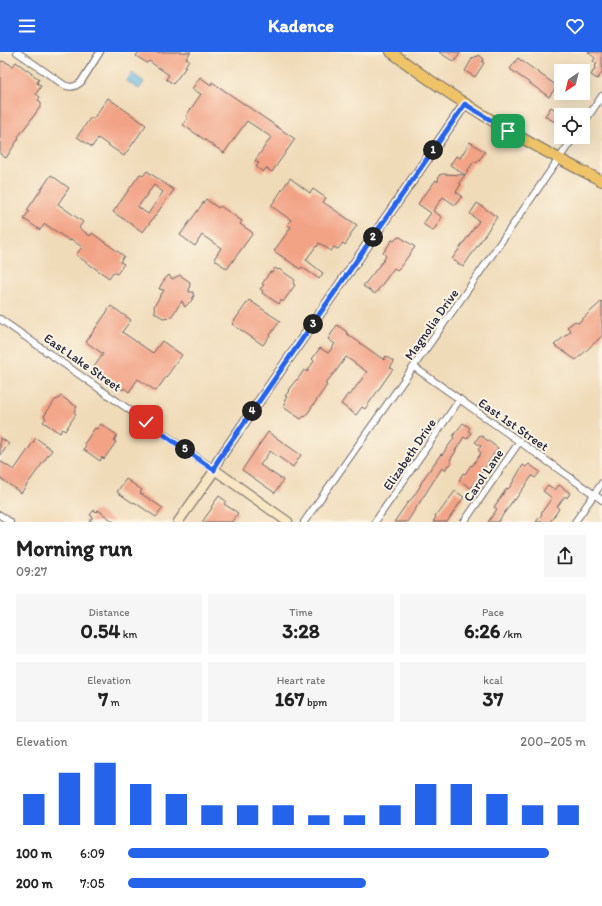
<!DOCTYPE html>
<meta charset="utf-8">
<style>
:root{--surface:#fff;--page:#f6f6f6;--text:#222;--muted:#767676;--accent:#2563eb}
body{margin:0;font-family:Itim,sans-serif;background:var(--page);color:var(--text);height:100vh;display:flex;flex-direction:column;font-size:15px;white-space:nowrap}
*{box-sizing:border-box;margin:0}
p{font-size:13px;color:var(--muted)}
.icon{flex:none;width:22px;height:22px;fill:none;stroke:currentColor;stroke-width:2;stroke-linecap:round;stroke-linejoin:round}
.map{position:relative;height:470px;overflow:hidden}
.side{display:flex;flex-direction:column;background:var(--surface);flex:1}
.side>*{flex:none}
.needle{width:26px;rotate:215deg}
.tools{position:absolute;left:554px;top:12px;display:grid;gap:8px}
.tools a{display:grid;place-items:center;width:36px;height:36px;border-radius:0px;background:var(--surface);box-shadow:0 4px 16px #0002;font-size:20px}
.pin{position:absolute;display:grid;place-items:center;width:34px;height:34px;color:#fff;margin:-17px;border-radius:8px;box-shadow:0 2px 6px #0006}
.km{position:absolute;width:20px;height:20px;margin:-10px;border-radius:50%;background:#222;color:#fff;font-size:11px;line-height:20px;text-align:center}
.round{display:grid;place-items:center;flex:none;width:42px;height:42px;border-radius:0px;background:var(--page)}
.headline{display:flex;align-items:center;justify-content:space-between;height:68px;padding:0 16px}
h1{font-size:22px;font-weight:700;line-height:30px}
.figures{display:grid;grid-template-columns:repeat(3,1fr);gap:6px;height:68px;padding:4px 16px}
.figures div{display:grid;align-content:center;border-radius:0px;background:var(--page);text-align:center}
.figures b{font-size:20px;font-weight:700}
.figures small{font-size:11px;font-weight:400}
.figures p{font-size:11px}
.chart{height:112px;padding:8px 16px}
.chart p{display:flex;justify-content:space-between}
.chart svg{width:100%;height:72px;margin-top:4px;stroke:var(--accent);stroke-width:6}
ul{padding:0 16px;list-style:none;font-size:13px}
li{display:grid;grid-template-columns:64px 48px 1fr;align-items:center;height:30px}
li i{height:10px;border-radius:5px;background:var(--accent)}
header{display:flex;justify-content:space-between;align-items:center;height:52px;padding:0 16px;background:var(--accent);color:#fff;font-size:18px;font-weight:700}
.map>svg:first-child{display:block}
.water{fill:#69bee5;stroke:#467090}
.building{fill:#f2a386;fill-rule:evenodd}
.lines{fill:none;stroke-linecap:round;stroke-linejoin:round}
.street-casing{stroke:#6a6367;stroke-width:8}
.secondary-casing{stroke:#6a6367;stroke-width:11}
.primary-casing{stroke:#6a6367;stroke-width:12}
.street{stroke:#fff;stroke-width:6}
.secondary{stroke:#f9e7c3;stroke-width:9}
.primary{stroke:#efc469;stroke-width:10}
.route-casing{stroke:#fff;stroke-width:8}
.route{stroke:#2563eb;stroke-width:5}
.labels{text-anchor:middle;stroke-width:4;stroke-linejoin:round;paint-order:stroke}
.street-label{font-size:13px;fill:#22223b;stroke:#fcf5e5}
</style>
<header><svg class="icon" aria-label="menu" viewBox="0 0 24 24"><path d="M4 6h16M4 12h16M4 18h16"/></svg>Kadence<svg class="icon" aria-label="heart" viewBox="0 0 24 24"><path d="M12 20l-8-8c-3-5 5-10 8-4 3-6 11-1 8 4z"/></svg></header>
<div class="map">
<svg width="602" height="470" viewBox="0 0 602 470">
<rect width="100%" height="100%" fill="#fcf5e5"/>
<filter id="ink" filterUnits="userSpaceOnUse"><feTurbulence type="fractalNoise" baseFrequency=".025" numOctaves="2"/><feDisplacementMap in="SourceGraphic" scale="8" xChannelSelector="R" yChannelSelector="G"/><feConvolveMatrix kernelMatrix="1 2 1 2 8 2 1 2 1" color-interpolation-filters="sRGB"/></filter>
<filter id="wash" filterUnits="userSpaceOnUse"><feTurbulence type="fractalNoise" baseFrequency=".012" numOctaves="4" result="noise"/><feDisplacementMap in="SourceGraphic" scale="16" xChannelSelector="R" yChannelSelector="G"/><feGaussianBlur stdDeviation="0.9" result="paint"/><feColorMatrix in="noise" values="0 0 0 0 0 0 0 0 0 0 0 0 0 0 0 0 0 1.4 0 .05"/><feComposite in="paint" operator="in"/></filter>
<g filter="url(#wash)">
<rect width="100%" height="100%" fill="#f0dbb9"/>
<!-- water -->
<path class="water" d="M132,21L144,30L139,37L127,29Z"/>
<g id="blocks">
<!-- building -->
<path class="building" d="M139,0H191L186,6L189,8L185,14L186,15L173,32L166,27L169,23L149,9L147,11L136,4Z
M439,0H461L454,10Z
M588,0H602V21L597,27L591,23L596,15L595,14L597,12L593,9L595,6Z
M479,3L484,7L482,10L484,11L475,25L465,19L473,5L474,6L476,4L477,5Z
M518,6L557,34L549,45L510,17Z
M0,9L6,10L13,14L16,10L39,27L37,31L41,34L36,42L40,45L38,48L41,50V54L18,85L19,86L6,106L0,102Z
M200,25L211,33L212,30L295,87L272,120L266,116L263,120L256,115L259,111L255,109L271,85L247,69L224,101L183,73L188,66L186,64L201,42L192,37Z
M108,46L146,73L124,104L98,86L92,95L77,85L91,65L93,67Z
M551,55L561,62V74L545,64Z
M470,90L485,100L477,111L474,109L465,123L450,113L456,104L460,106Z
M147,119L174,138L143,180L113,160L140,122L143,124ZM154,133L163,140L148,162L138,155Z
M443,122L465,123L459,131L461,132L456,140L462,144L455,153L443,145L433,159L442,165L433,179L423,172L431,161L418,152L425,141H426L436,128L438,130L439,123Z
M51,123L69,136L58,152L83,170L79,176L90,184L92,181L124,204L120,210L124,212L117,222L113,220L109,226L76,203L82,195L71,187L70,189L45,172L40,178L24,167L29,159L27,158Z
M290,126L310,141L313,137L326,146L323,150L357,173L350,183L351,184L345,193L343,191L338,197L334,195L331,199L319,191L317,195L316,194L306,208L323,221L319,227L302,215L300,217L274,199L291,175L287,173L291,168L271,154Z
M206,147L218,156L220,154L242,169L240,172L253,181L227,217L214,207L221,196L202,183L195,194L180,183Z
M477,151L497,165L463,215L452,207L479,169L470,162Z
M400,185L415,195L401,214L397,218L394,216L375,242L363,234L383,209L386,204L383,201L392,188L394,189L397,186Z
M275,216L278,218L279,217L295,228L293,232L295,233L283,250L281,248L279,252L262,241L263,239L260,237L264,233L262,232L270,220L272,221Z
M169,223L172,227L180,223L190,230L189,240H193V243H194L192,248L185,255L182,249L171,265L163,266L155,261L154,254L164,238L159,237L162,231L165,227Z
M249,248L280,269L263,293L232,272Z
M602,249V284L576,308L554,293L571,279L567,275L575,269L578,271Z
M111,254L131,268L122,280L153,301L162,289L182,303L156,339L138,327L129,340L124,336L123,338L98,320L99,319L94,315L103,302L86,290Z
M337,273L347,280L346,281L384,308L386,304L394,310L390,316L393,317L365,357L362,355L356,363L341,352L348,342L350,343L367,320L346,305L334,322H333L325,332L327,333L305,365L304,364L301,367L283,355L286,351L284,349L287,345L285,344L289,339L288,338L296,328H297L304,318L307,320L314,309L312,307L320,296L328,301L335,292L328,287Z
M61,344L77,355L74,360L76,362L65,379L62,377L60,381L43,370L46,366L44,364L56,347L57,348Z
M463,371L470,376L468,379L471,381L467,387L464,385L455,399H456L450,408L452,410L449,414L448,413L445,418L442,416L407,470H394L408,450V451L413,445L421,433H420L426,423L441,402L442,403L454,386L453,385L455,381Z
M101,372L117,383L114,389L116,390L104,407L102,405L100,409L83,397L86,394L84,392L95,376L97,377Z
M268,380L301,403L293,415L270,399L260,413L283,428L275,441L242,418Z
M480,383L498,396L471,436L459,428L463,421L465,422L471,413L472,414L481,401L478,398L481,394L475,390Z
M0,385L9,392L0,404Z
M36,386L52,398L21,441L0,426V409L14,418Z
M529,412L540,420L535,426L532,424L515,448L514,447L498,470H488L497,457L494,455L507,436L508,437L510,435L523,413L526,415Z
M126,427L142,438L140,441L163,456L156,465L134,450L133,451L117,440Z
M548,433L555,438L559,433L570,441L567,446L565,444L557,455L559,457L550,470H536L542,462L541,461L552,446L543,439Z
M455,439L464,445L457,455L447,470H433L436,465L435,464L438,460L439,461Z
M219,444L226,449L224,452L238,461L232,470H202L212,456L211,455Z
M94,458L96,460L98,458L114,470H89L93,465L90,463Z"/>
</g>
</g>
<g filter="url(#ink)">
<use href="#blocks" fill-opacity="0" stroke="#6a6367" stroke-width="1"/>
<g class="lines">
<defs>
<path id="street" d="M17,0L64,33C70,36 76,35 81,30L100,0
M583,72L602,44
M0,267L215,418
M414,315L602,448
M0,463L10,470
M304,470L471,233L574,85
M375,470L460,347
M464,470L520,389
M575,470L602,431"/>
<path id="secondary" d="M215,418L288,470
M178,470L215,418L217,410L465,52"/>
<path id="primary" d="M391,0C457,50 528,92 602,129"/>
</defs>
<!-- street casing -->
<use href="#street" class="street-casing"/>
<!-- secondary casing -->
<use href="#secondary" class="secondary-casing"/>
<!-- primary casing -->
<use href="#primary" class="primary-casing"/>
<!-- street -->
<use href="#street" class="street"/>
<!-- secondary -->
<use href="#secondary" class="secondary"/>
<!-- primary -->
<use href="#primary" class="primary"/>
</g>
</g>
<g class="lines" filter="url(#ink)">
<defs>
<path id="route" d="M146,370L214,418L217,410L465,52L508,79"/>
</defs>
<!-- route casing -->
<use href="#route" class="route-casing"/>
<!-- route -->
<use href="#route" class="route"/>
</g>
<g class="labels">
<!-- street labels -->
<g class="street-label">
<text transform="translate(431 272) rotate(-55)" y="5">Magnolia Drive</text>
<text transform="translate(83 310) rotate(35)" y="5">East Lake Street</text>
<text transform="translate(514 372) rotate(35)" y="5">East 1st Street</text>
<text transform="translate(409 402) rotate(-56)" y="5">Elizabeth Drive</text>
<text transform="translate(483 423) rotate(-56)" y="5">Carol Lane</text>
</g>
</g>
</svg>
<div class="tools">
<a><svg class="needle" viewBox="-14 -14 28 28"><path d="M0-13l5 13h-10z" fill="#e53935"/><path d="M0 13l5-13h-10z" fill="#767676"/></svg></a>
<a><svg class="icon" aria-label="locate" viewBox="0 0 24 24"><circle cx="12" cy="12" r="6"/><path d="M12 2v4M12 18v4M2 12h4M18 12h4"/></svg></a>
</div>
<div class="pin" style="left:508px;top:79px;background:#1e9e55"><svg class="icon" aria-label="arrive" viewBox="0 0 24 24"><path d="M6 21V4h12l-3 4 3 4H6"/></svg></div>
<div class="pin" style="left:146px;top:370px;background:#d93025"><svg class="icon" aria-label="check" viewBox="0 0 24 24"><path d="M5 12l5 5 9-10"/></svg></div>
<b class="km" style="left:433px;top:98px">1</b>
<b class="km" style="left:373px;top:185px">2</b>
<b class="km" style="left:313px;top:272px">3</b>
<b class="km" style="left:252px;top:359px">4</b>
<b class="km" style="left:185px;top:397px">5</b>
</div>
<section class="side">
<div class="headline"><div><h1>Morning run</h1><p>09:27</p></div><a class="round"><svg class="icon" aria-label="share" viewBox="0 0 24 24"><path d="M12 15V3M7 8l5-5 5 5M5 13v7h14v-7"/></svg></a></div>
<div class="figures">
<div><p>Distance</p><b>0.54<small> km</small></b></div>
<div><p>Time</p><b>3:28</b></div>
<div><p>Pace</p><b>6:26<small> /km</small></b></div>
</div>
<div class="figures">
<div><p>Elevation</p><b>7<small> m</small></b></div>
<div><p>Heart rate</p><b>167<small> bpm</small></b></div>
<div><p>kcal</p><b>37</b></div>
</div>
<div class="chart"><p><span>Elevation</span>200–205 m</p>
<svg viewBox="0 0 160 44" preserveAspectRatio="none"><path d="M5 44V25M15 44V12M25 44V6M35 44V19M45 44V25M55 44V32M65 44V32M75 44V32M85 44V38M95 44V38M105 44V32M115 44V19M125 44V19M135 44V25M145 44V32M155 44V32"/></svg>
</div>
<ul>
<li><b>100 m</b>6:09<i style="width:92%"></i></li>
<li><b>200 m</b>7:05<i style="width:52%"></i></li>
</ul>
</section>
